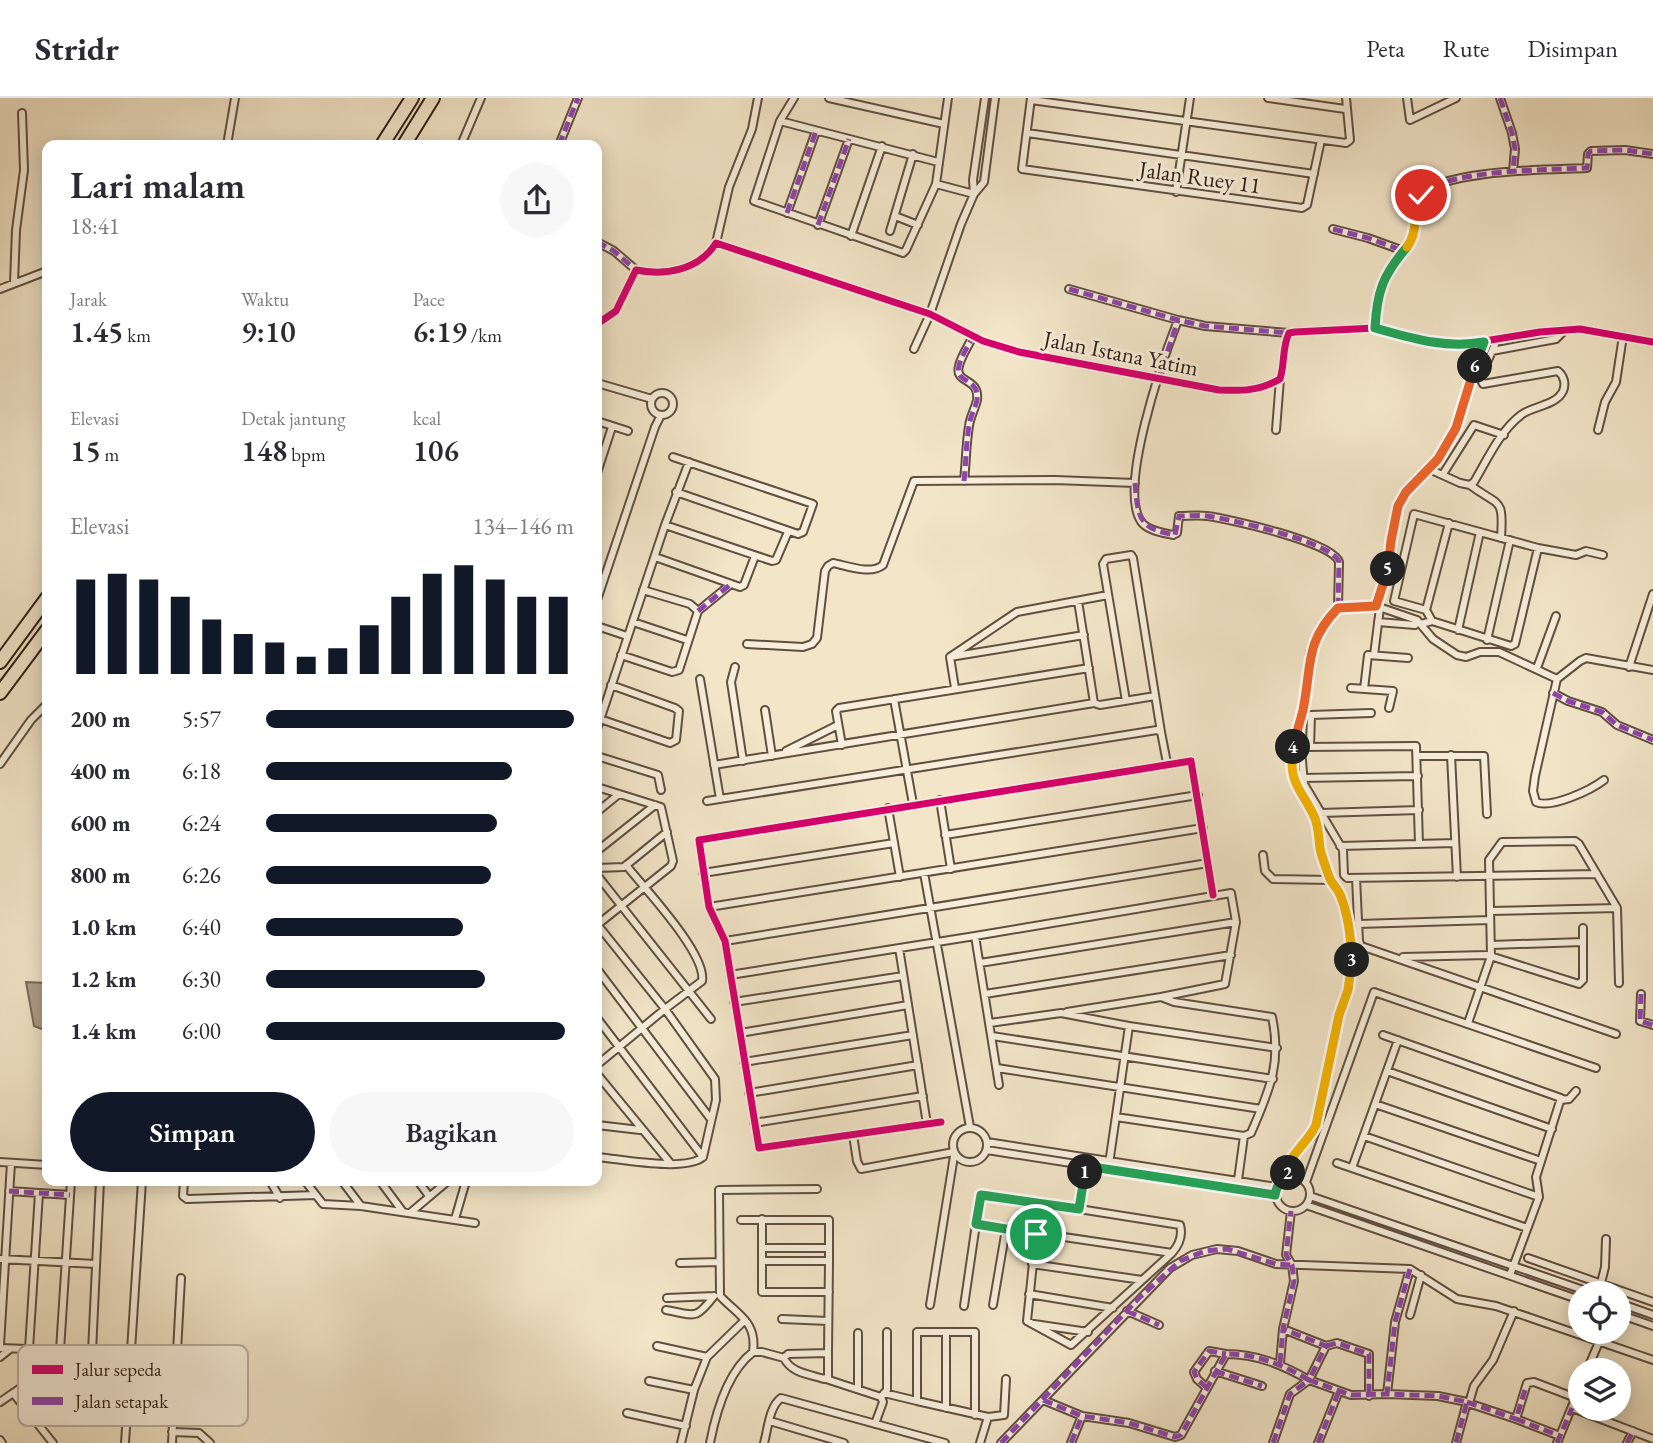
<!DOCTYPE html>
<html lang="id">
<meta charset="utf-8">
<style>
:root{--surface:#fff;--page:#f7f7f7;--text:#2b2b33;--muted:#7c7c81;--line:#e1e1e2;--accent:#111827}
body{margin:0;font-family:"EB Garamond",serif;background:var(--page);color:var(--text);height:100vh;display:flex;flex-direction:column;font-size:26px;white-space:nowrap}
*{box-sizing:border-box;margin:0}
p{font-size:23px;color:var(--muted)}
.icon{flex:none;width:38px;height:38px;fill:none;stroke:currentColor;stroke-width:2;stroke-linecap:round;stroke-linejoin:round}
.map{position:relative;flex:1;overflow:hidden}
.drawer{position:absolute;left:42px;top:42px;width:560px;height:1046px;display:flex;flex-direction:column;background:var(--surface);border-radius:14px;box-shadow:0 4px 18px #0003}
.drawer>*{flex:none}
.buttons{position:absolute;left:1568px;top:1183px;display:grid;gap:14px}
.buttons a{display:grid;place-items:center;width:63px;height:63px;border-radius:50%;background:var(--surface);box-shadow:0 4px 18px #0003;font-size:35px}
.pin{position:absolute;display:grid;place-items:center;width:60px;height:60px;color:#fff;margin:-30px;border:4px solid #fff;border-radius:50%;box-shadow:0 2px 7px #0007}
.km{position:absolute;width:35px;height:35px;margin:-18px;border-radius:50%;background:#222;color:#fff;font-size:19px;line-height:35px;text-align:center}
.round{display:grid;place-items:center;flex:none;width:74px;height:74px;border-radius:37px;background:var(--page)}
.summary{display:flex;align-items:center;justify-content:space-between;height:119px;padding:0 28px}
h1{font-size:38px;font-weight:600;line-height:52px}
.metrics{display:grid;grid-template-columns:repeat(3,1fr);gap:10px;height:119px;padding:7px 28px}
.metrics div{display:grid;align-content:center}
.metrics b{font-size:30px;font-weight:600}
.metrics small{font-size:19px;font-weight:400}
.metrics p{font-size:19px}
.chart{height:196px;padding:14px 28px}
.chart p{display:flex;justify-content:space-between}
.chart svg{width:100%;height:126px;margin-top:7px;stroke:var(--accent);stroke-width:6}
.primary-button{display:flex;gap:14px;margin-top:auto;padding:14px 28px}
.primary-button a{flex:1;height:80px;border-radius:42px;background:var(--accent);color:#fff;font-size:28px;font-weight:600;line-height:80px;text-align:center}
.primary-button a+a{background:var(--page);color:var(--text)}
ul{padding:0 28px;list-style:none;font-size:23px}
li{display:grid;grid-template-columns:112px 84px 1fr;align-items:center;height:52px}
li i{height:18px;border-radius:9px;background:var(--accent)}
header{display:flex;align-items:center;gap:42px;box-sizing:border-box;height:98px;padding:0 35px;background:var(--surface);border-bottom:2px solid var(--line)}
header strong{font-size:33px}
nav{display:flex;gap:38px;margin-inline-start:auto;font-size:24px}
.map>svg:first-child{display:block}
.water{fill:#b0a18a;stroke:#7c6c5a;stroke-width:2}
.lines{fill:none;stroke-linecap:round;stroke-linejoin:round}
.street-casing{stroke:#604f40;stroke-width:10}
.highway-casing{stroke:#2f1d13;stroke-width:16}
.street{stroke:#f7eedb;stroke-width:6}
.highway{stroke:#f2e5c8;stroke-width:12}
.quiet{stroke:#8e44ad;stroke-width:5;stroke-dasharray:10 5;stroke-linecap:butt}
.cycleway-casing{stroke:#f7eedb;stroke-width:11}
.cycleway{stroke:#d6006c;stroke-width:7}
.split-1-casing{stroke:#fff;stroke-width:14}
.split-2-casing{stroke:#fff;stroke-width:14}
.split-3-casing{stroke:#fff;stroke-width:14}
.split-4-casing{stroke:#fff;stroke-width:14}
.split-5-casing{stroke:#fff;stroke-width:14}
.split-6-casing{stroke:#fff;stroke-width:14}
.split-7-casing{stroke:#fff;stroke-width:14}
.split-8-casing{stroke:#fff;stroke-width:14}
.split-1{stroke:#22a559;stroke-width:9}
.split-2{stroke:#22a559;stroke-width:9}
.split-3{stroke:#f5b400;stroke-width:9}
.split-4{stroke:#f5b400;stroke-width:9}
.split-5{stroke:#f0652b;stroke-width:9}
.split-6{stroke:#f0652b;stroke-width:9}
.split-7{stroke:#22a559;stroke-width:9}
.split-8{stroke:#f5b400;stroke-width:9}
.labels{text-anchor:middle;stroke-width:6;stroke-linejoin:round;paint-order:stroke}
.street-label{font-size:23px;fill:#2f1d13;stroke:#f7eedb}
.key{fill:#f7eedb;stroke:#bbaf9f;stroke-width:2}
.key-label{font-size:19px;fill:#2f1d13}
</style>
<header>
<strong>Stridr</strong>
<nav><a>Peta</a><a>Rute</a><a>Disimpan</a></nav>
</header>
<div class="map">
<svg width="1653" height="1345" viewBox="0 0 1653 1345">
<rect width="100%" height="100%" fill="#f2e5c8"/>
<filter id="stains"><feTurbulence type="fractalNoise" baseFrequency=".00286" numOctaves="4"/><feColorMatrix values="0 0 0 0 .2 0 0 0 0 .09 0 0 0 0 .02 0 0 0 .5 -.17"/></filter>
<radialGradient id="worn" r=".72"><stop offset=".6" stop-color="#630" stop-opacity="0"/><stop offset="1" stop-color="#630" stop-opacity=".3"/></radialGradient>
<!-- water -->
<path class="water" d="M26,884L47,885V933L34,928Z"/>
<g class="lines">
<defs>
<path id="street" d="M794,0L780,23L754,103L903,155L906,152L936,86L948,0
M829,0L944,26
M1031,0L1022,71L1302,110L1307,107L1321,42
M1268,0L1345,11
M1407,0L1410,22L1456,0
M1500,0L1512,35L1515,51L1513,73
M1031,2L1346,45L1350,42L1346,0
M780,23L938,64
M1027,35L1314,76
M227,47L235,0
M461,47L481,0
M559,47L578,0
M936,86L974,96
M1176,94L1190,0
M974,96L973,82L985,0
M787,115L816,33
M895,118L918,127
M818,127L849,41
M1333,131L1368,140L1404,153C1380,184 1378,190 1375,230
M890,133L913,56
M851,138L882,48
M597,144L614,153L636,172
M716,145L729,89L752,31L758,0
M1404,153C1422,133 1408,113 1421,97C1444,71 1552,72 1587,70L1588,56L1591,53L1625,52L1653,56
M14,185L16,132L24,72L22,15
M0,191L47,173
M1069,191L1178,222L1205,228L1289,235
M1178,222C1164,258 1115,396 1143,426C1150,433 1164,435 1173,437L1177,435L1179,418C1188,418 1198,417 1207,418C1229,421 1333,444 1339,464L1338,510
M597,226L616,213L636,172C666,178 699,172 716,145L930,216L983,243L1019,254L1219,292C1242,293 1259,293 1280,281C1285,266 1282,249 1289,235L1295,234L1375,230L1413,240L1454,248L1540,234L1580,231L1653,244
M914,251L930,216L961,126L974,96L984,84L995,0
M1492,253L1556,241L1564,233
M597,285L652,301
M651 306a11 11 0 1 1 22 0a11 11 0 1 1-22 0Z
M597,323L628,333
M1276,332L1280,281
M1598,332L1605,304L1616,284L1623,238
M673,359L813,406L803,434L798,436L676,394
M1429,371L1460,385L1470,387L1474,384C1487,362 1500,333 1521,317C1532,308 1556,308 1563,293C1566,286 1564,278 1558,273L1483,286L1480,280L1497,242
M597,375L612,329
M1443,376L1474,327L1504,337
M964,383C966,365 966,346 969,328C970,319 975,311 977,302C980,279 954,286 959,268C961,258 969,247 973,238
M1470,387C1499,409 1504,398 1501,440
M665,427L772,463L776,462L788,434
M1538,450L1576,457L1586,453L1603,457
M655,459L740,489L744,487L755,458
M597,502L655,329L661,317
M1078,503L1094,605L1100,607L1155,598
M1376,508L1387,477L1391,443L1398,408L1406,394L1438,361L1456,330L1466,293L1484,245
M1426,512L1449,425
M698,513L731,486
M633,524L687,542
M1378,524L1415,527
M1421,526L1432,523L1511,548L1515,546L1538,450L1414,416L1394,503L1426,512L1432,523
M597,528L627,538
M1458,532L1480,434
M1487,542L1510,442
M747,546L803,549L812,546L817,540L825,473L828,468L833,465C848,468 871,477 883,467L914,383L1055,382L1135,385
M621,557L672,574L679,572L698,513L690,506L643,492
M1374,557L1380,510
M950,559L1017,514L1108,497
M735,569L731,584L743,663
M1629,569L1653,496
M1537,570L1556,518
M700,581L720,701
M1557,581L1535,678L1533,693L1536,704C1551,711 1591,692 1604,682
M955,590L950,559L1084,537
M1351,590L1393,593L1389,610
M1364,591L1368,557L1408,560
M1553,595L1568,603L1602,614L1617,627L1653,642
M894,601L913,706
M1126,603L1103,466L1106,461L1131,457L1133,460L1161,634
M765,612L772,658
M600,621L670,645L676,642L679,613L675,610L611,587
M597,631L665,427L689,364
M842,647L836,613L839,610L1089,570
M1310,649L1311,617L1371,615
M786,653L838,627
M1451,657L1457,779
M597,658L658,677L661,692
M1418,658H1484L1487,716
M0,666L31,622L47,606
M714,667L1094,605
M1302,680L1418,678
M597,689L661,709L673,763L671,768L597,827
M940,702L951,771
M707,703L1157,632L1161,634L1167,665
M888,710L900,779
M597,714L619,696
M1320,715L1419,712
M945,737L1198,697
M1419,746L1416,648L1304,649L1301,651L1304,686L1343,752L1344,777L1347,780L1597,776
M1340,748L1455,745
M597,753L655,707
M1263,757L1265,773L1273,781L1331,782
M597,770L624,769L667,734
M703,775L894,745
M924,775L970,1029
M597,777L711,921
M1356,780L1359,843L1361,848L1616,936
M709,809L1203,730
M1490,813L1617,810
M597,826L665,911L702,883C707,856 644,790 626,767
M1358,826L1490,822
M975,838L999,987
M725,843L1208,765
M1491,847L1583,844
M899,850L927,1026
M1403,859L1487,857L1579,886L1583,882V830
M980,865L1236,824
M597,871L710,1020
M730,877L975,838L1231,795L1236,824L1225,886L1161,899L1174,904L1272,919C1282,966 1269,993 1251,1035L1244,1038L1238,1082
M985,896L1231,857
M1641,896L1640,923L1653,927
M734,904L903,878
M1067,914L1161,899
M597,920L703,1059
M990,925L1061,915L1129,928L1109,1066
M1468,925L1491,858L1489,762L1502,744L1575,743L1579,746L1617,810L1619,885
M1129,928L1277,950
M740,935L908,907
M1383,937L1561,1000L1536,1079L1539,1099L1510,1177
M992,938L1273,981
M744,964L913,937
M597,967L665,911L715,981L716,1002L703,1059C685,1074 621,1061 597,1059
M997,970L1261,1011
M1387,973L1552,1031
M597,976L671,1066
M749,995L918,967
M1561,1002L1569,1001L1576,993
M1375,1006L1541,1063
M1116,1019L1244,1038
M941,1024L759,1050L725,843L709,809L699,742L1191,663L1213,797
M754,1025L923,998
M597,1027L640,1032
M953 1047a17 17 0 1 1 34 0a17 17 0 1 1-34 0Z
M853,1037L857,1063L861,1071L954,1054
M1364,1038L1539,1099
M987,1044L1277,1089
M987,1052L1275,1097
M0,1064L47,1067
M1337,1065L1527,1130
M1352,1070L1398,942
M1276 1096a17 17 0 1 1 34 0a17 17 0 1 1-34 0Z
M1288,1079L1287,1068L1289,1062L1311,1039L1316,1027L1323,1001L1327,969L1351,873L1349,823L1340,796L1331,782L1323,762L1320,752L1319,733L1314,718L1294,684L1290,663L1303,613L1310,554L1322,528L1338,510L1376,508L1417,522L1433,541L1457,557L1466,559L1480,554H1499L1557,581L1580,563L1586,560L1653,572
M184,1083L183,1098L187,1101L316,1097
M270,1083L280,1100
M305,1083L323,1106L361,1108L475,1125
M342,1083L361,1108
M380,1083L403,1114
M418,1083L429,1098
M1306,1084L1374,894L1596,970
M9,1093L70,1097
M1310,1098L1592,1195
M1306,1107L1580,1202
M1079,1111L1180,1127C1183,1138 1179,1147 1172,1155L976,1126L981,1096L1079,1111L1085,1068
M410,1115L448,1083
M455,1121L466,1083
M762,1121V1194H829
M741,1122H829V1163
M1036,1136L1027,1223L1071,1247L1172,1155
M762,1150H829
M1528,1160L1653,1204
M0,1161L96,1166
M762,1163H829L828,1255
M680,1165L719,1164
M1032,1166L1142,1182
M1410,1171L1395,1224L1387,1296L1438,1298L1467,1304L1456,1345
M1601,1185L1605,1169L1606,1141
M1029,1196L1113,1210
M667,1200L714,1198
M1619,1205L1653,1217
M930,1207L954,1058
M993,1207L1006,1131
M964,1208L976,1126
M666,1212C695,1217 695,1223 714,1198
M1127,1213L1159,1227
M1619,1216L1653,1228
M1410,1217L1421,1177
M782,1221L828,1223
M1034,1226L1088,1234
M858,1235V1290
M0,1247L11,1065
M657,1248L707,1259
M1326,1248L1337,1245L1369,1256V1298
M0,1250L104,1254
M29,1251L39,1095
M60,1252L71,1083
M92,1254L100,1083
M753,1254C757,1224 739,1218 720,1198L719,1092L817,1091
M0,1259L10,1251
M176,1259L198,1260
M1280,1265L1283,1231L1294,1183L1292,1167L1286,1157L1291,1113
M1587,1272L1599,1244
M1215,1273L1262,1288
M826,1281L881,1299L883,1304L875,1326
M649,1283L694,1292
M1207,1290L1197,1281L1194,1274L1209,1253L1226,1256
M13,1295L53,1345
M884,1295L917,1303
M174,1296L200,1297
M881,1299L887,1292V1234
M1043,1302L1082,1318L1129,1325L1175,1339L1181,1337L1226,1256C1257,1256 1283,1267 1309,1282L1326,1248L1283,1231
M0,1304L25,1287L130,1292
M1468,1305L1516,1321
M1469,1305L1474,1288L1493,1262L1514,1213
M946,1310V1235
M1572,1310L1653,1341
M627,1315L686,1328
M975,1317V1234H917V1303L988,1319
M770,1323L844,1345
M172,1334L199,1335L210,1345
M1560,1338L1516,1321L1527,1285L1534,1284L1576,1300
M0,1342L2,1345
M125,1345L142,1083
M172,1345L181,1180
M681,1345L694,1292L707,1259L745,1222
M710,1345C716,1314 727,1274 753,1254H762L784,1260C791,1275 809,1276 824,1281L828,1279V1255L788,1256L784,1260
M764,1345C768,1331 769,1309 781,1300L945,1345
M980,1345L988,1319L1004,1317L1006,1281
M1001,1345L1170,1170L1192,1157L1217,1151L1238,1153L1276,1166L1410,1171L1457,1201L1496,1208L1653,1262
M1071,1345L1082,1318
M1273,1345L1290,1296L1309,1282L1351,1297L1387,1296
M1318,1345L1339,1293
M1557,1345L1580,1289
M1627,1345L1633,1333"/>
<path id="highway" d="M382,47L412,0
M404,47L433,0
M0,564L47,500
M0,595L47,532"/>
</defs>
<!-- street casing -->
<use href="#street" class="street-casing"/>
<!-- highway casing -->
<use href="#highway" class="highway-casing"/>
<!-- street -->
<use href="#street" class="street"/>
<!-- highway -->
<use href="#highway" class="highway"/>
<!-- quiet -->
<path class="quiet" d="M1500,0L1512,35L1515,51L1513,73
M559,47L578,0
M787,115L816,33
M818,127L849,41
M1333,131L1368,140L1404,153C1380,184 1378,190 1375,230
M597,144L614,153L636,172
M1404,153C1422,133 1408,113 1421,97C1444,71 1552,72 1587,70L1588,56L1591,53L1625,52L1653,56
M1069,191L1178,222L1205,228L1289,235
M1158,282L1178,222
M964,383C966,365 966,346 969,328C970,319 975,311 977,302C980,279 954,286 959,268C961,258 969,247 973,238
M1135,385C1138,419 1138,431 1175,437L1179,418C1188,418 1198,417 1207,418C1229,421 1333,444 1339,464L1338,510
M698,513L731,486
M1553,595L1568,603L1602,614L1617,627L1653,642
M1641,896L1640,923L1653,927
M9,1093L70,1097
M1410,1171L1395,1224L1387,1296L1438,1298L1467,1304L1456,1345
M1127,1213L1159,1227
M1326,1248L1337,1245L1369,1256V1298
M1280,1265L1283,1231L1294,1183L1292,1167L1286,1157L1291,1113
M1215,1273L1262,1288
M1207,1290L1197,1281L1194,1274L1209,1253L1226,1256
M1525,1292L1516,1321L1560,1338
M1043,1302L1082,1318L1129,1325L1175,1339L1181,1337L1226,1256C1257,1256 1283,1267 1309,1282L1326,1248L1283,1231
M1467,1304L1516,1321
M1001,1345L1139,1200L1180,1163L1205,1153L1227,1151L1276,1166L1292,1167
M1071,1345L1082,1318
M1273,1345L1290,1296L1309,1282L1351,1297L1387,1296
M1318,1345L1339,1293
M1557,1345L1572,1310
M1627,1345L1633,1333"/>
<defs>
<path id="cycleway" d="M597,226L616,213L636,172C666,178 699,172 716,145L930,216L983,243L1019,254L1219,292C1242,293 1259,293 1280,281C1285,266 1282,249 1289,235L1295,234L1375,230L1413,240L1454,248L1540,234L1580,231L1653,244
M941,1024L759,1050L725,843L709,809L699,742L1191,663L1213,797"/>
</defs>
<!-- cycleway casing -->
<use href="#cycleway" class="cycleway-casing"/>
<!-- cycleway -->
<use href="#cycleway" class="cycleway"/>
</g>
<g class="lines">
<defs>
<path id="split-1" d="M1036,1136L976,1126L981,1097L1079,1111L1085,1074"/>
<path id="split-2" d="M1085,1074L1086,1068L1275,1097C1277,1087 1280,1083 1288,1079V1075"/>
<path id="split-3" d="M1288,1075C1286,1059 1308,1045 1316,1027L1339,917L1348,892L1352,862"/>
<path id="split-4" d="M1293,649C1288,685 1300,689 1314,718C1320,731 1318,743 1321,755C1324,764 1327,773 1330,781C1333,787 1339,792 1341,799C1349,819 1351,841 1352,862"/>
<path id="split-5" d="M1293,649C1296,636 1300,624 1303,612C1312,569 1304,545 1338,510L1376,508L1388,471"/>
<path id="split-6" d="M1388,471L1391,443L1398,408L1406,394L1438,361L1456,330L1475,268"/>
<path id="split-7" d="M1407,149C1383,177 1377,193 1375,230C1411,240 1445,251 1484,244L1475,268"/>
<path id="split-8" d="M1407,149C1419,133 1412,114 1421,97"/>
</defs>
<!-- split-1 casing -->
<use href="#split-1" class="split-1-casing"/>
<!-- split-2 casing -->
<use href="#split-2" class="split-2-casing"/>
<!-- split-3 casing -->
<use href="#split-3" class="split-3-casing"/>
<!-- split-4 casing -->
<use href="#split-4" class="split-4-casing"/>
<!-- split-5 casing -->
<use href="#split-5" class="split-5-casing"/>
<!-- split-6 casing -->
<use href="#split-6" class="split-6-casing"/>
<!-- split-7 casing -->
<use href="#split-7" class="split-7-casing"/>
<!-- split-8 casing -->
<use href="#split-8" class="split-8-casing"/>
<!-- split-1 -->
<use href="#split-1" class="split-1"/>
<!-- split-2 -->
<use href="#split-2" class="split-2"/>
<!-- split-3 -->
<use href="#split-3" class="split-3"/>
<!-- split-4 -->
<use href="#split-4" class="split-4"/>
<!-- split-5 -->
<use href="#split-5" class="split-5"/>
<!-- split-6 -->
<use href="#split-6" class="split-6"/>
<!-- split-7 -->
<use href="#split-7" class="split-7"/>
<!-- split-8 -->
<use href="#split-8" class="split-8"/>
</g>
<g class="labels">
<!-- street labels -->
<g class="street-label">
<text transform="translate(1200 79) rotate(8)" y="8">Jalan Ruey 11</text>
<text transform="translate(1121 255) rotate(11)" y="8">Jalan Istana Yatim</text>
</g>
</g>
<!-- legend -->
<rect x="18" y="1247" width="230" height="81" rx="10" class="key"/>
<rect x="32" y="1267" width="31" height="9" fill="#d6006c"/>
<rect x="32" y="1299" width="31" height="8" fill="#8e44ad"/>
<g class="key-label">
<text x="75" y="1278">Jalur sepeda</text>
<text x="75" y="1310">Jalan setapak</text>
</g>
<rect width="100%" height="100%" filter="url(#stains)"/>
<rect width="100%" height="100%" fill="url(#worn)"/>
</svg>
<div class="buttons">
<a><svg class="icon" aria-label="locate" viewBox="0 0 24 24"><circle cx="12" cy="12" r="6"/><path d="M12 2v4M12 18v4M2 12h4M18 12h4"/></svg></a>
<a><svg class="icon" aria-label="layers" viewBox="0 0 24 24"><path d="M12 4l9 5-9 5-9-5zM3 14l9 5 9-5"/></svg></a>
</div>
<div class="pin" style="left:1036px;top:1136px;background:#1e9e55"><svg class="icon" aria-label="arrive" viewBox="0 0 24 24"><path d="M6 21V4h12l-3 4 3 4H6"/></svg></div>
<div class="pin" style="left:1421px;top:97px;background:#d93025"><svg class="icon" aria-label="check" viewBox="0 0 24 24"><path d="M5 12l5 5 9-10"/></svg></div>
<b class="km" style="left:1085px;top:1074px">1</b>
<b class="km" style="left:1288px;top:1075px">2</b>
<b class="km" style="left:1352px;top:862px">3</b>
<b class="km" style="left:1293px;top:649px">4</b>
<b class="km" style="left:1388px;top:471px">5</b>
<b class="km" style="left:1475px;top:268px">6</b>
<section class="drawer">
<div class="summary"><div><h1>Lari malam</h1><p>18:41</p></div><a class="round"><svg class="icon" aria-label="share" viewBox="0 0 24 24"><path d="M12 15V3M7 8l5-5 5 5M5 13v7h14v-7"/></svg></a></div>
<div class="metrics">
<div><p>Jarak</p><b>1.45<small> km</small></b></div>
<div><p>Waktu</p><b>9:10</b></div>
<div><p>Pace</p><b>6:19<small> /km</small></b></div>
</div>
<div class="metrics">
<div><p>Elevasi</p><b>15<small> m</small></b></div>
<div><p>Detak jantung</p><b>148<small> bpm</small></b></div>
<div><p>kcal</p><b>106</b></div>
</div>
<div class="chart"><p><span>Elevasi</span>134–146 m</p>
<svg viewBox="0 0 160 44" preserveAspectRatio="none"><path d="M5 44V11M15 44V9M25 44V11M35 44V17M45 44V25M55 44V30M65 44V33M75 44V38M85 44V35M95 44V27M105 44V17M115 44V9M125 44V6M135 44V11M145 44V17M155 44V17"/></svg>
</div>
<ul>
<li><b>200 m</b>5:57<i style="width:100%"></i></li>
<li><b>400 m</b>6:18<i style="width:80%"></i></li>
<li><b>600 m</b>6:24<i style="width:75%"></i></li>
<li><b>800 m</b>6:26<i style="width:73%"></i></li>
<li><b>1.0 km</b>6:40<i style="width:64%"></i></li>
<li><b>1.2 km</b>6:30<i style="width:71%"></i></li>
<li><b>1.4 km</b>6:00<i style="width:97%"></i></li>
</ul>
<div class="primary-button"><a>Simpan</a><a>Bagikan</a></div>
</section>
</div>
